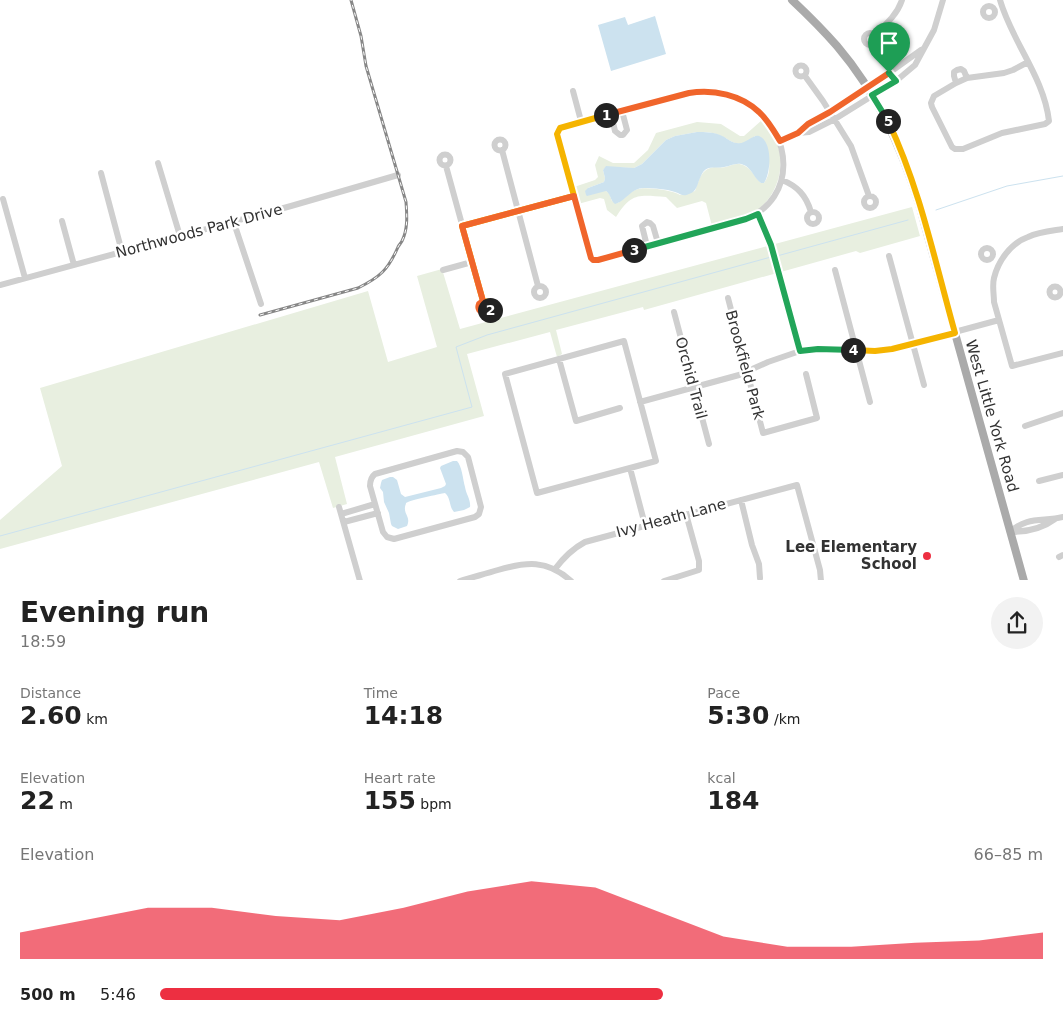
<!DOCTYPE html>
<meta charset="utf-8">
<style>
:root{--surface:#fff;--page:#f2f2f2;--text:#222;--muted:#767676;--accent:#ed2f41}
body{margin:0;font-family:"DejaVu Sans",sans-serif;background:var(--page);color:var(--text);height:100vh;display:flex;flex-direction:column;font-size:19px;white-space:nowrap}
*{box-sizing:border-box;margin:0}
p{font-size:16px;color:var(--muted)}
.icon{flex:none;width:28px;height:28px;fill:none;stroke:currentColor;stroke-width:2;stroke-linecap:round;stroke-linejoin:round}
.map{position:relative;height:580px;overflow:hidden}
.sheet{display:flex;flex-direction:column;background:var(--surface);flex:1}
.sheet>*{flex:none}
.pin{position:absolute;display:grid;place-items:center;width:42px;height:42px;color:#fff;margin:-51px -21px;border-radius:50% 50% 50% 0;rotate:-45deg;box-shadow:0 0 5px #0007}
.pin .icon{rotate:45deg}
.km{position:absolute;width:25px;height:25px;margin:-12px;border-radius:50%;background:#222;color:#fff;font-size:14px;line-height:25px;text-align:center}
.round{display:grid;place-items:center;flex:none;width:52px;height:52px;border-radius:26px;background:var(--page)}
.summary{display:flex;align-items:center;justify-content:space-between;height:85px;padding:0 20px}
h1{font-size:28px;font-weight:800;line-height:38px}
.metrics{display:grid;grid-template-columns:repeat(3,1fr);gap:8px;height:85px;padding:5px 20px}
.metrics div{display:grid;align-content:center}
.metrics b{font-size:25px;font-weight:800}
.metrics small{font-size:14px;font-weight:400}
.metrics p{font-size:14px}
.chart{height:140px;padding:10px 20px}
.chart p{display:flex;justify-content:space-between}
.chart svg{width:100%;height:90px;margin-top:5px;fill:var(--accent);opacity:.7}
ul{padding:0 20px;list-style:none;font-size:16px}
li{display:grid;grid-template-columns:80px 60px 1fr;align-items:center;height:38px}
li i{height:12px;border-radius:6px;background:var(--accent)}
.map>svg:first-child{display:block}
.green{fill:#e8efe0;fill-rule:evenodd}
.water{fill:#cce2ef}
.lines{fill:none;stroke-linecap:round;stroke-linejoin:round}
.stream{stroke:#cce2ef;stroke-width:1}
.minor{stroke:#cfcfcf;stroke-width:6}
.major{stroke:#aaa;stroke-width:8}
.rail-casing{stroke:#878787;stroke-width:3}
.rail{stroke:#fff;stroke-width:1;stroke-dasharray:4;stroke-linecap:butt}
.split-1-casing{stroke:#fff;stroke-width:10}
.split-2-casing{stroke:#fff;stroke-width:10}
.split-3-casing{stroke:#fff;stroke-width:10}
.split-4-casing{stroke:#fff;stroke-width:10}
.split-5-casing{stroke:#fff;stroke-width:10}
.split-6-casing{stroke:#fff;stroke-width:10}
.split-1{stroke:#f0652b;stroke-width:6}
.split-2{stroke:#f5b400;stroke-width:6}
.split-3{stroke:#f0652b;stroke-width:6}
.split-4{stroke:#22a559;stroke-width:6}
.split-5{stroke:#f5b400;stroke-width:6}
.split-6{stroke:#22a559;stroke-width:6}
.poi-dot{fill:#ed2f41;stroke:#fff;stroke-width:2}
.labels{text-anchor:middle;stroke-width:5;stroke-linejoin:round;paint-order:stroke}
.street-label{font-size:15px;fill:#323232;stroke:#fff}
.poi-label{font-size:15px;font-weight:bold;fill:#323232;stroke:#fff;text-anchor:end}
</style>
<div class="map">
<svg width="1063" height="581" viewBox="0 0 1063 581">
<rect width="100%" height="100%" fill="#fff"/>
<!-- green -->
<path class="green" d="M762,120C769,129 776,138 779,150C785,174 773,204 749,215C738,220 724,222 712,226L706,203L702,201L677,208L666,197C639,195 632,192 616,217L607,210L604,199L600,198L578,204L574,187L595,180L598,177L595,165L599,156L613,163H634L648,150L656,133L697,122L721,124L740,136H744ZM697,132C705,132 714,132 721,136C727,138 733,144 740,144C746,143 751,139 755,136L767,148C769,160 772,172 764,183H761C755,178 752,169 745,166C738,162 732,165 726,167C722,168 718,167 714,167C701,169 699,180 695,191L680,195C671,190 644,186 635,190C629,193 623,199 618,203L612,201L609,193L606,191L588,188L604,182L605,178L603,170L606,167L634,168L642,164L666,140L675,136Z
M912,207L920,236L860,253L856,251L644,310L643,307L556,330L562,354L557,357L550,332L467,354L484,416L335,457L347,504L333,508L319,462L0,549V520L62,466L40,388L368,291L388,362L437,347L417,276L442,269L460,329Z"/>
<!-- water -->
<path class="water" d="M655,16L666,54L611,71L598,25L625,17L628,25Z
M697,132C705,132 713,132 720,135C726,137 731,143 737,143C745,145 753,134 759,136C773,141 771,173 764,183H761C755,179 752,170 746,166C737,161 732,166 724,167C714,169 706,164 701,176C697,183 698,191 689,194C683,197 681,194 675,192C666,189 654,188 644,188C631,188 626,201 615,204C610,200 611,194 606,191L587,196L586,195L585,191L588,188L604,182L605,178L603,170L606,166L634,168L642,164L666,140L675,136Z
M453,461H457C462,466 463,480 465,487C466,494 471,500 470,507L464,510L454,512C449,507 451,498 445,493C440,494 410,500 406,503C406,504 405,506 405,507C404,515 411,517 407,526L398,529L392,526L391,524L389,513L384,502L383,492L380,488L381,483L382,480L390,477H393L397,480L401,494L405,497L441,488L445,486L446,484L440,468L441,466Z"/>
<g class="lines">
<!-- stream -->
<path class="stream" d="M936,210L1007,186L1063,176
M777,256L908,220
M0,536L472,407L456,347L487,335L771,257"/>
<!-- minor -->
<path class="minor" d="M1000,0C1012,42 1044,77 1049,121L1045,124L1002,133L963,149H955L952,147L932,107L931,103L934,96L956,83L967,78L1004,73L1013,70L1028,62
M983 12a6 6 0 1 1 12 0a6 6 0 1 1-12 0Z
M864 39a6 6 0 1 1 12 0a6 6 0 1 1-12 0Z
M875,34C886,24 897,15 902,0
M795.5 71a5.5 5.5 0 1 1 11 0a5.5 5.5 0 1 1-11 0Z
M805,76L823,101L851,146L869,196
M956,83L954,76V72L957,70L961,69L964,71L967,78
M573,91L581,121
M700,91C718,92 735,95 751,105C793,134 797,198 746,219L598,260L593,259L590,255L557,134L560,128L689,93Z
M611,114L615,131L620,135H623L627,130L622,111
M798,133L809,132L835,119L896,81L915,65L934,30L943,0
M494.5 145a5.5 5.5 0 1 1 11 0a5.5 5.5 0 1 1-11 0Z
M780,141L798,133L808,124L868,88L921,50
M502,150L538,286
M439.5 160a5.5 5.5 0 1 1 11 0a5.5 5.5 0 1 1-11 0Z
M158,163L180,236
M446,166L483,301
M101,173L122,252
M782,180C797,186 806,195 811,212
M864 202a6 6 0 1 1 12 0a6 6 0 1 1-12 0Z
M3,199L25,278
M807 218a6 6 0 1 1 12 0a6 6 0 1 1-12 0Z
M758,214L771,245L800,351
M62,221L74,265
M231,222L236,229L261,304
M462,226L574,196
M1063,229C1051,231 1039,232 1028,237C1011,243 998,261 994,278C992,286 994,294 994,302L1012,366L1063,353
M647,246L642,226L647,222L650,223L653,226L658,243
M981 254a6 6 0 1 1 12 0a6 6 0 1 1-12 0Z
M889,256L924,385
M443,270L472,262
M835,270L870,402
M0,285L291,206L398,175
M534 292a6 6 0 1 1 12 0a6 6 0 1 1-12 0Z
M1049.5 292a5.5 5.5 0 1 1 11 0a5.5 5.5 0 1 1-11 0Z
M728,298L763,433L817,418L806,374
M478 307a6 6 0 1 1 12 0a6 6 0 1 1-12 0Z
M674,312L709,444
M624,341L656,461L537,493L505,374Z
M559,359L576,421L620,408
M640,402L739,375L768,362L800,351L818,349L875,351L892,349L999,320
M1025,426L1063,413
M457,451L463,452L468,457L481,507L479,514L475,517L394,539L387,537L383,532L370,486C370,480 371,477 375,474Z
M630,468L645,525
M1039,481L1063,475
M741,500L752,545L759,564L760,578
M339,507L360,581
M341,514L375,504
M344,522L378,513
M1010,532C1027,516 1043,522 1063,517
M1010,532C1026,532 1043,528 1055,519
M1059,557L1063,555
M555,569C564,557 572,549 585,542L797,485L820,570L821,581
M460,581C473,577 485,574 498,570C526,562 547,559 571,581
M664,581L699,570V561L686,514"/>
<!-- major -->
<path class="major" d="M792,0C808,15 823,30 837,46C877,93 901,146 919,204L1024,581"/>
<defs>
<path id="rail" d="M260,315L358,288C380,277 388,270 398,247C399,245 401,243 402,241C408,229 407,215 406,202L366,66L361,36L351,0"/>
</defs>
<!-- rail casing -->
<use href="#rail" class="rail-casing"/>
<!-- rail -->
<use href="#rail" class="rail"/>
</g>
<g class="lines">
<defs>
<path id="split-1" d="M606,115L689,93C714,89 741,95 759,112C768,120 774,131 780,141L798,133L808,124L830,112L889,73"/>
<path id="split-2" d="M490,310V306L489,302L483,301L462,226L574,196L557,134L560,128L606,115"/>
<path id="split-3" d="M490,310L484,313C480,312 477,309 479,304L483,301L462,226L574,196L591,258L593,260H598L634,250"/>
<path id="split-4" d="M634,250L746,219L758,214L771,245L800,351L818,349L853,350"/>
<path id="split-5" d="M853,350L875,351L892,349L955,333C935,262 920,188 888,121"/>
<path id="split-6" d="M888,121L872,95L896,81L889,73"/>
</defs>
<!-- split-1 casing -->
<use href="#split-1" class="split-1-casing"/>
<!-- split-2 casing -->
<use href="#split-2" class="split-2-casing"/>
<!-- split-3 casing -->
<use href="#split-3" class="split-3-casing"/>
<!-- split-4 casing -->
<use href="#split-4" class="split-4-casing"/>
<!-- split-5 casing -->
<use href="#split-5" class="split-5-casing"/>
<!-- split-6 casing -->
<use href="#split-6" class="split-6-casing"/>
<!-- split-1 -->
<use href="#split-1" class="split-1"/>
<!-- split-2 -->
<use href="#split-2" class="split-2"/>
<!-- split-3 -->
<use href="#split-3" class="split-3"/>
<!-- split-4 -->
<use href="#split-4" class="split-4"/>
<!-- split-5 -->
<use href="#split-5" class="split-5"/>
<!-- split-6 -->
<use href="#split-6" class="split-6"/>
</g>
<!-- markers -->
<circle class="poi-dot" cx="927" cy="556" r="5"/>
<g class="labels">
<!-- street labels -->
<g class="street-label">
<text transform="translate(199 231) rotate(-15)" y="5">Northwoods Park Drive</text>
<text transform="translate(745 365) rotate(75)" y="5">Brookfield Park</text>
<text transform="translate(691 378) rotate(75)" y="5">Orchid Trail</text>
<text transform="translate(992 416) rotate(74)" y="5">West Little York Road</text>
<text transform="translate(671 518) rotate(-15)" y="5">Ivy Heath Lane</text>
</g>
<!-- poi labels -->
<g class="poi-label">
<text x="917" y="552">Lee Elementary<tspan x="917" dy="17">School</tspan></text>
</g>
</g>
</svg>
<div class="pin" style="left:889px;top:73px;background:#1e9e55"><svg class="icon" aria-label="arrive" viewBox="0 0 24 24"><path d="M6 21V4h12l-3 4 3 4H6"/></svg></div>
<b class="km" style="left:606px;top:115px">1</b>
<b class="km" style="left:490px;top:310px">2</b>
<b class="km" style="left:634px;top:250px">3</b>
<b class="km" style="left:853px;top:350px">4</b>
<b class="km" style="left:888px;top:121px">5</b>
</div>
<section class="sheet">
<div class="summary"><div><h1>Evening run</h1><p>18:59</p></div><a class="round"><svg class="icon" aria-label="share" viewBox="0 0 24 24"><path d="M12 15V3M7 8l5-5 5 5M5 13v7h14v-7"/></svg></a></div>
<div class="metrics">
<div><p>Distance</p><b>2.60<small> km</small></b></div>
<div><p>Time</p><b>14:18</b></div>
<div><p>Pace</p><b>5:30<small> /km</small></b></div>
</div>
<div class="metrics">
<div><p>Elevation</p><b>22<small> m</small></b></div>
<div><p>Heart rate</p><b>155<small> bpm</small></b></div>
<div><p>kcal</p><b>184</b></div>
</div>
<div class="chart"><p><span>Elevation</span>66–85 m</p>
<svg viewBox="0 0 160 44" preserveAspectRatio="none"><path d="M0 44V31L10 25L20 19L30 19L40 23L50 25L60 19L70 11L80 6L90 9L100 21L110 33L120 38L130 38L140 36L150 35L160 31V44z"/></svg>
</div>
<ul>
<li><b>500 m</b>5:46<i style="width:57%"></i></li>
</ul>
</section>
